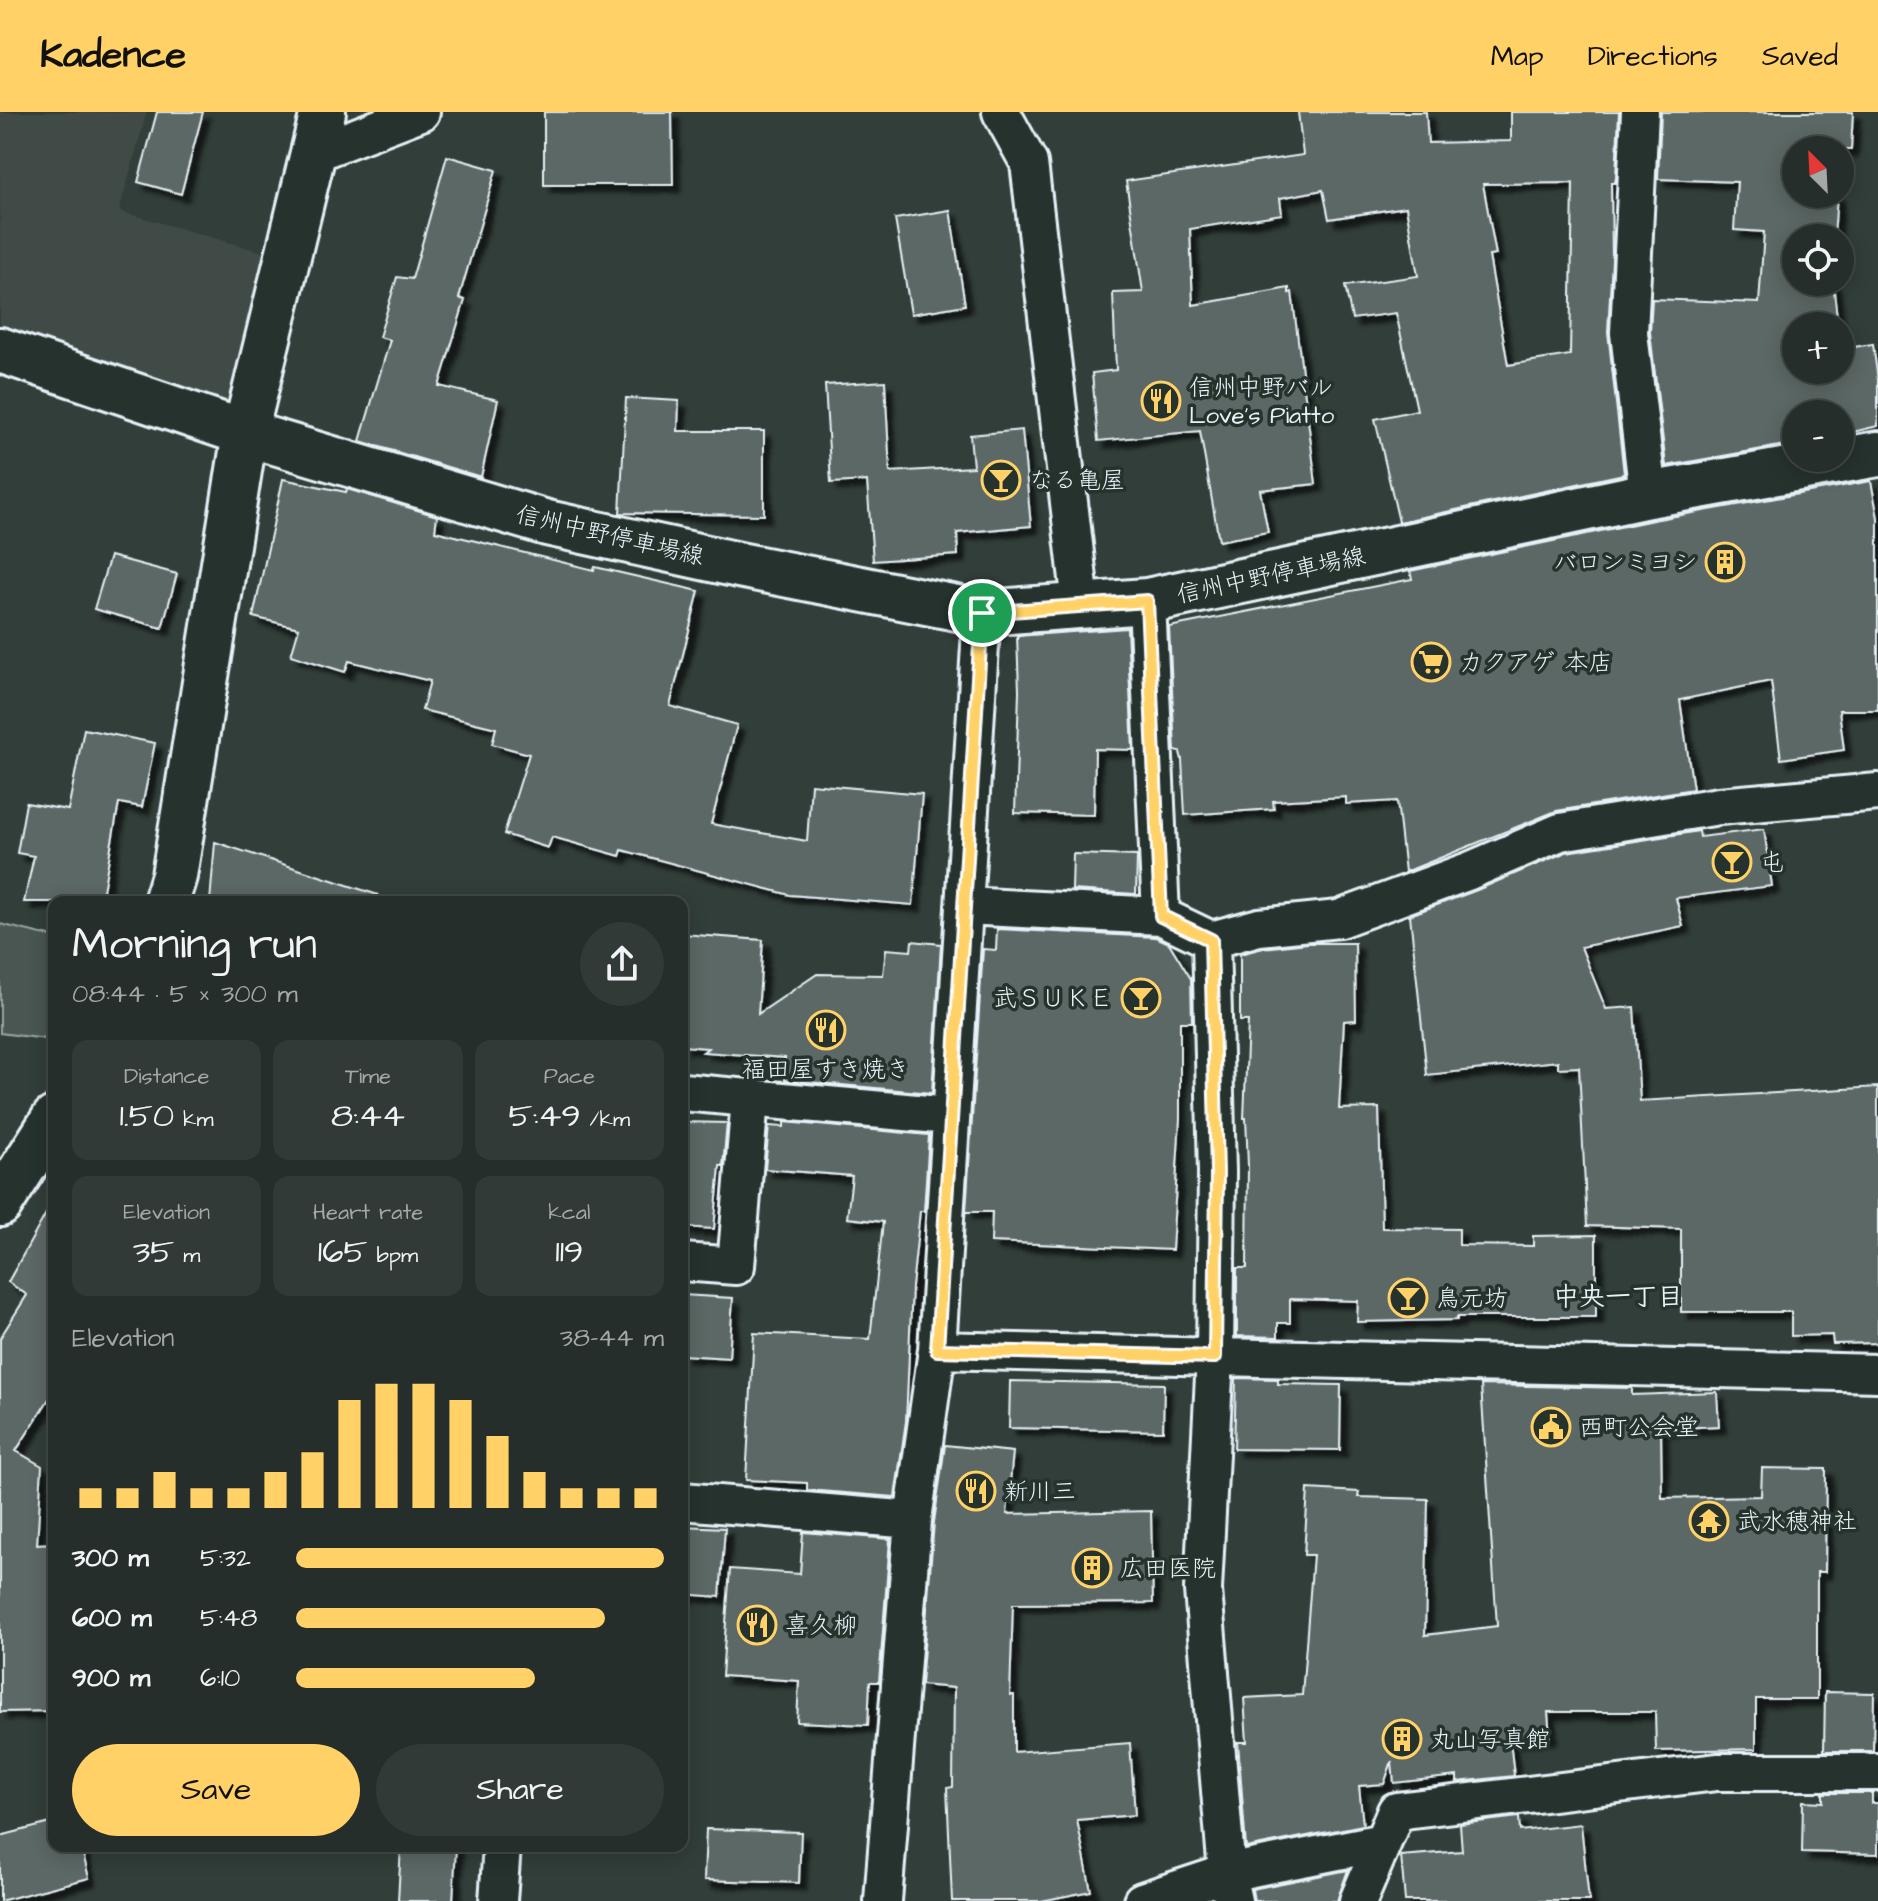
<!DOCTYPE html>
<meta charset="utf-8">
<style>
:root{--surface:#262e2b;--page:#323a37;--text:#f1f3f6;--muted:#a4a8a9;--line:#424a47;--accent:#ffd166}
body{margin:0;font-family:"Architects Daughter","Klee One",sans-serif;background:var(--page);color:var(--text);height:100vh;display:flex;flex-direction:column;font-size:30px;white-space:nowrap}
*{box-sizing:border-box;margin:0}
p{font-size:26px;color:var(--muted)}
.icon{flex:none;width:44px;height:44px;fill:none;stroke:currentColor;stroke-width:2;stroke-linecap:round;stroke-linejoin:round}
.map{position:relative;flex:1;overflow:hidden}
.drawer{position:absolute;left:48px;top:784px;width:640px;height:956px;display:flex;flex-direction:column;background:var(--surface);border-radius:16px;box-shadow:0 4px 20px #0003,0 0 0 2px var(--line)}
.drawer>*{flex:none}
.needle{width:52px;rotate:336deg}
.buttons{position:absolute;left:1782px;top:24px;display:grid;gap:16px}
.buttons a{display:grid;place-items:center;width:72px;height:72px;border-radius:50%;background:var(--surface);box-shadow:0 4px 20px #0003,0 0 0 2px var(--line);font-size:40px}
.pin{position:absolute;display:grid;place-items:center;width:68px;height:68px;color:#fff;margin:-34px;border:4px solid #fff;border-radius:50%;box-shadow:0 2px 8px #0007}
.round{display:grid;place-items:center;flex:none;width:84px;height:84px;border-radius:42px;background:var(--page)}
.overview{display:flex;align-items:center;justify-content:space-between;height:136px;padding:0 24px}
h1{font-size:44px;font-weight:600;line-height:60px}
.metrics{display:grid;grid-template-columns:repeat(3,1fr);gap:12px;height:136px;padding:8px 24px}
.metrics div{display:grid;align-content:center;border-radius:16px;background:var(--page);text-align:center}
.metrics b{font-size:34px;font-weight:600}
.metrics small{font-size:22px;font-weight:400}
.metrics p{font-size:22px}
.chart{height:224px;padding:16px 24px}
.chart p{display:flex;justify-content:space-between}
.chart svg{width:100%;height:144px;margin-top:8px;stroke:var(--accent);stroke-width:6}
.primary-button{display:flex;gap:16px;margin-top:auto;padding:16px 24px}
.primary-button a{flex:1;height:92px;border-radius:48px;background:var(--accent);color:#111;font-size:32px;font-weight:600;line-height:92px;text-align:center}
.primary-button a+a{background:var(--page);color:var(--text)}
ul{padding:0 24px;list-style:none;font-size:26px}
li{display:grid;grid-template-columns:128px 96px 1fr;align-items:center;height:60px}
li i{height:20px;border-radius:10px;background:var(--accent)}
header{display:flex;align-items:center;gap:48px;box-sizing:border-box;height:112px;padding:0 40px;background:var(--accent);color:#111}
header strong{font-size:38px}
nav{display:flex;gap:44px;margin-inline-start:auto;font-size:28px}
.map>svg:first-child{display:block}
.built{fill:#3f4b46}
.green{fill:#495651;stroke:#98a4a4;stroke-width:2}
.building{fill:#5c6865;stroke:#e8f1f8;stroke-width:2;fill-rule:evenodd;filter:url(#shadow)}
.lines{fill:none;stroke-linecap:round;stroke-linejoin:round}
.minor-casing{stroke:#e8f1f8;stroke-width:42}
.tertiary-casing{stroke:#e8f1f8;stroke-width:50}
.secondary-casing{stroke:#e8f1f8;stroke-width:50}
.minor{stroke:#26332d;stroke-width:36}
.tertiary{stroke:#26332d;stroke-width:44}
.secondary{stroke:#26332d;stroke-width:44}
.route-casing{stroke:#fff;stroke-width:16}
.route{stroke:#ffd166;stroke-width:10}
.labels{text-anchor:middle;stroke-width:7;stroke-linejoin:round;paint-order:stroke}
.poi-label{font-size:24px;fill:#e8f1f8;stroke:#26332d;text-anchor:start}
.street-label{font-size:24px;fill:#e8f1f8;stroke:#26332d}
.neighbourhood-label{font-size:26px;font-weight:bold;fill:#e8f1f8;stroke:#26332d}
</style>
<header>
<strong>Kadence</strong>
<nav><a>Map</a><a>Directions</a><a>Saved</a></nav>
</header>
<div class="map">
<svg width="1878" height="1789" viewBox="0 0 1878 1789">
<defs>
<filter id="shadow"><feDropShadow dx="7" dy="7" stdDeviation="2" flood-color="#0009"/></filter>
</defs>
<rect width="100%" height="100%" fill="#323e39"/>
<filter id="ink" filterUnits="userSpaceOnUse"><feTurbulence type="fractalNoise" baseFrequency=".0125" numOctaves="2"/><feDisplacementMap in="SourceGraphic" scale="16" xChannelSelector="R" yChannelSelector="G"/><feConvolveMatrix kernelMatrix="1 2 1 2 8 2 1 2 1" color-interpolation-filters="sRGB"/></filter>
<g filter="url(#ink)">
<!-- built -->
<path class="built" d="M0,0H147L119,99L288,147L245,321L0,238Z"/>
<!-- green -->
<path class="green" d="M0,812L54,825V928L0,921Z"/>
<!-- building -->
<path class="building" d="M157,0H203L181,82L138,70Z
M544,0H672L673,73H544Z
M1298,0H1426L1428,31L1511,29V0H1619L1616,65L1615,71H1611L1612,148L1608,220L1624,362L1399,410L1375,307L1417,298L1396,201L1352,207L1345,174L1418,164L1406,95L1329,107L1323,78L1280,86L1282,102L1190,117L1193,193L1289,176V181L1292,180L1316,372L1260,378L1268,420L1219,429L1200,319L1098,329L1092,261L1116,258L1113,181L1143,180L1126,69L1303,43ZM1573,71L1570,243L1508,253L1489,144L1496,143L1483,72Z
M1661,0H1853L1851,38H1840V43V38H1796V82H1837L1834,126H1796V170H1833L1838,214H1796V258H1840V230L1841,237L1873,232L1878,268V314L1840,323V302H1796V331L1666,354L1650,220L1652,187L1759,191L1764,120L1734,118L1737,70L1658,67Z
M447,44L496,58L459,186L465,188L439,274L498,288L481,365L360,329L390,228L379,225L397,165L412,167Z
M950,98L965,193L911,202L895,107Z
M885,269L890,360L973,355L970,323L1022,318L1031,414L957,421L958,443L873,449L867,369L831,371L825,273Z
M626,286L679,289L678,319H764V403L620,401Z
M283,367L346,380L347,377L437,404L435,419L594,458L595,455L699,479L670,594L737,613L711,712L807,729L811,672L922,682L913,793L790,783L622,738L620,744L552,725L548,736L504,722L529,642L492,632L496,616L422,598L430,569L349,549L345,560L291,543L299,516L253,505Z
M1871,369L1878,406V598H1839L1844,638L1781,647L1771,569L1680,588L1693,677L1556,699L1405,760L1397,689L1346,692V685L1273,689L1274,697L1185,703L1182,648L1180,640L1175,639L1169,515L1412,467L1410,459L1653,408Z
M110,444L177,462L162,516L94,497Z
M1127,516L1133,638L1095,637L1094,703L1015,701L1019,579L1017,524Z
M84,617L155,631L142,695L119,691L101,790H24L34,744L17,741L26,691L68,698Z
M1764,717L1772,774L1676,786L1683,814L1581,835L1606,897L1634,895L1640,989L1878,975V1231L1833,1232L1832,1223L1791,1224V1200H1681V1117L1587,1114L1579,955L1558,956V949L1427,963L1410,803L1477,778L1566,740L1699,719L1700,725Z
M215,730L378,783L376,790H210Z
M1073,742L1137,744L1136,782L1072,778Z
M997,817L1156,825L1169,831L1191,867L1192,910H1180V1006L1172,1138L991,1130L992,1100H966L983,837L996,838Z
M682,822L763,828L758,902L817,862L883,863L886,837L911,839L912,829L941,832L932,981L785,968V946L703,940L708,936L682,934Z
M1308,831H1355L1356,908L1344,909L1339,997L1379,996L1382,1116L1459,1117V1133L1533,1134V1124L1596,1123V1205H1457V1208L1357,1210L1358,1189L1290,1187V1211H1278V1225L1237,1224V1156H1247L1248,1054L1246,1006H1244L1248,909H1240V842L1263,836Z
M682,1010L727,1011L723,1054H720L714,1117L682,1115Z
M784,1010L929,1023L924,1099H920L912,1175L906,1309L895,1385L807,1378V1371L746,1368L754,1221L870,1227L883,1110L847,1106L852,1064L765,1057L769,1014L784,1015Z
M54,1087V1279L16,1339L42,1354L37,1432L54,1431V1599L0,1600V1226L27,1183L8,1170Z
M682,1183L733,1186L729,1246L682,1243Z
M1236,1266L1278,1267V1272L1341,1273L1340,1338L1234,1337Z
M1010,1269L1164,1272L1163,1319L1009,1316Z
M1481,1273L1632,1276V1283L1717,1280L1719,1314L1661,1317L1662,1386L1761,1384L1762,1356L1826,1357L1825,1460H1817V1587H1756V1637L1656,1639L1655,1600H1548L1550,1624L1510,1628L1514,1664L1457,1670V1664L1394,1671L1392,1649L1384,1672L1359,1674L1363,1713L1246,1736L1238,1630H1247L1244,1586L1302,1583L1313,1443H1304L1308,1377L1359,1380L1358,1385L1428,1387L1425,1523L1497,1514Z
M945,1333L1013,1340L1007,1402L1151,1399L1153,1491L1013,1492L1010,1583H1014V1640L1130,1631L1135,1703L1077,1708L1091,1779L1041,1789H952L947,1676L953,1675L954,1576L921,1573L934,1410Z
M682,1414L725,1416L720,1485L682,1482Z
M803,1420L890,1427L879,1570H870L868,1613L797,1610L799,1569L722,1564L730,1457L800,1462Z
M1825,1580L1874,1581L1873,1639H1824Z
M1823,1681H1872V1691H1878V1742L1802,1740L1803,1689L1823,1690Z
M1519,1705L1520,1719L1581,1712L1589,1789H1405L1401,1744L1462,1739L1460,1712Z
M54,1710V1734H81L89,1766L0,1789V1724Z
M706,1717L801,1720L799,1771L704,1768Z
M401,1734H456L453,1789H398Z
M1348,1758L1337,1789H1254L1252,1777Z"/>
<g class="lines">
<defs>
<path id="minor" d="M1001,0L1029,51L1081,492
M1640,0L1629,221L1648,383
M314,41L421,0
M1147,489L1161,804L1211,828L1217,1060L1215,1245L1203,1478L1227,1761L1233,1789
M964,794L1161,804
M1211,828L1259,815L1339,807L1469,759L1560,720L1719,694L1878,680
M682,980L950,1004
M682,1150L736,1154L750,987
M937,1238L1878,1261
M682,1389L913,1408
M498,1789L502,1734
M883,1789L913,1408L937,1238L982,501
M1142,1789L1227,1761L1383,1730
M1358,1789L1396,1699L1717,1660H1878"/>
<path id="tertiary" d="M245,321L323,0"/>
<path id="secondary" d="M0,238L245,321L547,411L739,453L982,501L1147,489L1648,383L1878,342
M166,790L174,764L245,321
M0,1092L54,1007"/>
</defs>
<!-- minor casing -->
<use href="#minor" class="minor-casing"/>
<!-- tertiary casing -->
<use href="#tertiary" class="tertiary-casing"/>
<!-- secondary casing -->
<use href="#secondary" class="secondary-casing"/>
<!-- minor -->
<use href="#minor" class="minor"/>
<!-- tertiary -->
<use href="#tertiary" class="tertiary"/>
<!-- secondary -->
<use href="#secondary" class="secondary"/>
</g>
</g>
<g class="lines" filter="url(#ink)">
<defs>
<path id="route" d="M1147,489L1161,804L1211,828L1217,1060L1215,1245L937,1238L982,501Z"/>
</defs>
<!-- route casing -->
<use href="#route" class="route-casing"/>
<!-- route -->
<use href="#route" class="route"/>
</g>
<!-- icons -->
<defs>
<symbol id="restaurant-ring" viewBox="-11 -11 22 22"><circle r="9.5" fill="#26332d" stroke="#ffd166" stroke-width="1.5"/><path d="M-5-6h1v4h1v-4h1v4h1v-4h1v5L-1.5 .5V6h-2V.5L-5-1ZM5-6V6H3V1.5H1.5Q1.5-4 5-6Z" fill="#ffd166"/></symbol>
<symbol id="bar-ring" viewBox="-11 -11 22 22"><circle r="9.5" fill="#26332d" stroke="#ffd166" stroke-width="1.5"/><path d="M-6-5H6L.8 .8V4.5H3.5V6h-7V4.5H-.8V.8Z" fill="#ffd166"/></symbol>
<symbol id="building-ring" viewBox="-11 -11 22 22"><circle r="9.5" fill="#26332d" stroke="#ffd166" stroke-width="1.5"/><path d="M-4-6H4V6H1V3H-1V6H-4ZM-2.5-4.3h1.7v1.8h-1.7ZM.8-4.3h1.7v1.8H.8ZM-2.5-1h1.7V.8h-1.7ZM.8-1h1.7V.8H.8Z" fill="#ffd166"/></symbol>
<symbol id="supermarket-ring" viewBox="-11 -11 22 22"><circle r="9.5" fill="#26332d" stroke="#ffd166" stroke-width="1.5"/><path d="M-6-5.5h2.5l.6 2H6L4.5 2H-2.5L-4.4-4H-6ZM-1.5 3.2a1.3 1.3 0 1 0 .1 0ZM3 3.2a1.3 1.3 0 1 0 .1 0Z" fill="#ffd166"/></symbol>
<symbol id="civic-ring" viewBox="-11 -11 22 22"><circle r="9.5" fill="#26332d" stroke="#ffd166" stroke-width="1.5"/><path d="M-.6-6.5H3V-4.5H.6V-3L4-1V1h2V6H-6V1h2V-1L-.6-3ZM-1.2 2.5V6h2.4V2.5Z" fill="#ffd166"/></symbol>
<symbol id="temple-ring" viewBox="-11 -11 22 22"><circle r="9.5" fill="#26332d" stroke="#ffd166" stroke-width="1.5"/><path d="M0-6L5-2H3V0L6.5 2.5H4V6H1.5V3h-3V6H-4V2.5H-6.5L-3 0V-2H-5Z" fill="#ffd166"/></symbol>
</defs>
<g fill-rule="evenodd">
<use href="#restaurant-ring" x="1139" y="267" width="44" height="44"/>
<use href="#bar-ring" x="979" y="346" width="44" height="44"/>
<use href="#building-ring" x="1703" y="428" width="44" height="44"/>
<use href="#supermarket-ring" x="1409" y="528" width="44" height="44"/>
<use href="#bar-ring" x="1710" y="728" width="44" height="44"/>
<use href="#bar-ring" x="1119" y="864" width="44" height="44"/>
<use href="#restaurant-ring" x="804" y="896" width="44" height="44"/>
<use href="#bar-ring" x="1386" y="1164" width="44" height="44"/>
<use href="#civic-ring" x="1529" y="1293" width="44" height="44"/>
<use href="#restaurant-ring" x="954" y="1357" width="44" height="44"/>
<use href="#temple-ring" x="1687" y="1387" width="44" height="44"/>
<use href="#building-ring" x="1070" y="1434" width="44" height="44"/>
<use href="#restaurant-ring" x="735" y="1491" width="44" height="44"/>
<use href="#building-ring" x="1380" y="1605" width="44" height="44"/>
</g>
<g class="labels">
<!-- poi labels -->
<g class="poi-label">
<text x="1189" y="283">信州中野バル<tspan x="1189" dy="28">Love’s Piatto</tspan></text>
<text x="1029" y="376">なる亀屋</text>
<text x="1697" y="458" text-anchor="end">バロンミヨシ</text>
<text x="1459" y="558">カクアゲ 本店</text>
<text x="1760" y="758">屯</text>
<text x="1113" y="894" text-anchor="end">武ＳＵＫＥ</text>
<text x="826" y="965" text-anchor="middle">福田屋すき焼き</text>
<text x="1436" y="1194">鳥元坊</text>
<text x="1579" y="1323">西町公会堂</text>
<text x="1004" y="1387">新川三</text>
<text x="1737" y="1417">武水穂神社</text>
<text x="1120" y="1464">広田医院</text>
<text x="785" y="1521">喜久柳</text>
<text x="1430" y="1635">丸山写真館</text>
</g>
<!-- street labels -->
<g class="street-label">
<text transform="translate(610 423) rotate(13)" y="8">信州中野停車場線</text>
<text transform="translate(1271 463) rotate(-12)" y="8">信州中野停車場線</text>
</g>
<!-- neighbourhood labels -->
<g class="neighbourhood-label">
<text x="1618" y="1193">中央一丁目</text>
</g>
</g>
</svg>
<div class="buttons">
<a><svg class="needle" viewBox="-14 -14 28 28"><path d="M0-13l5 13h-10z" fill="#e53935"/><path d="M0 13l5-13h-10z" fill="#a4a8a9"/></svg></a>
<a><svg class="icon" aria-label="locate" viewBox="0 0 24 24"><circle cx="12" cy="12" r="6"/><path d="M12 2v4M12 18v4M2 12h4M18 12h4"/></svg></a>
<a>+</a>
<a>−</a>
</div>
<div class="pin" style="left:982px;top:501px;background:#1e9e55"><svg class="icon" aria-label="arrive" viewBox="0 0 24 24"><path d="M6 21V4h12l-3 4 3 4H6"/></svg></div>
<section class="drawer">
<div class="overview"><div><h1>Morning run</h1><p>08:44 · 5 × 300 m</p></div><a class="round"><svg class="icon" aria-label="share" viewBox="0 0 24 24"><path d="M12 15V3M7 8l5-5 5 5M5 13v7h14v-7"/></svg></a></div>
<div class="metrics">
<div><p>Distance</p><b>1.50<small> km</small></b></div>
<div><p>Time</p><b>8:44</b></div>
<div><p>Pace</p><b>5:49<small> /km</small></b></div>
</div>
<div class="metrics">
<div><p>Elevation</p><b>35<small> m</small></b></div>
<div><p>Heart rate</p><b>165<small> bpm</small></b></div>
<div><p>kcal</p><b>119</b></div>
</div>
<div class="chart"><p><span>Elevation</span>38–44 m</p>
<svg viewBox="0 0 160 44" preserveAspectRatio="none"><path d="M5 44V38M15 44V38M25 44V33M35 44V38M45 44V38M55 44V33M65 44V27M75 44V11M85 44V6M95 44V6M105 44V11M115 44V22M125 44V33M135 44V38M145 44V38M155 44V38"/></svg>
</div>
<ul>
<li><b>300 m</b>5:32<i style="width:100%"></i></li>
<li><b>600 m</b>5:48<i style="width:84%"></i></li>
<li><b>900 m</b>6:10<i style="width:65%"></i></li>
</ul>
<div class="primary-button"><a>Save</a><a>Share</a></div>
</section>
</div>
